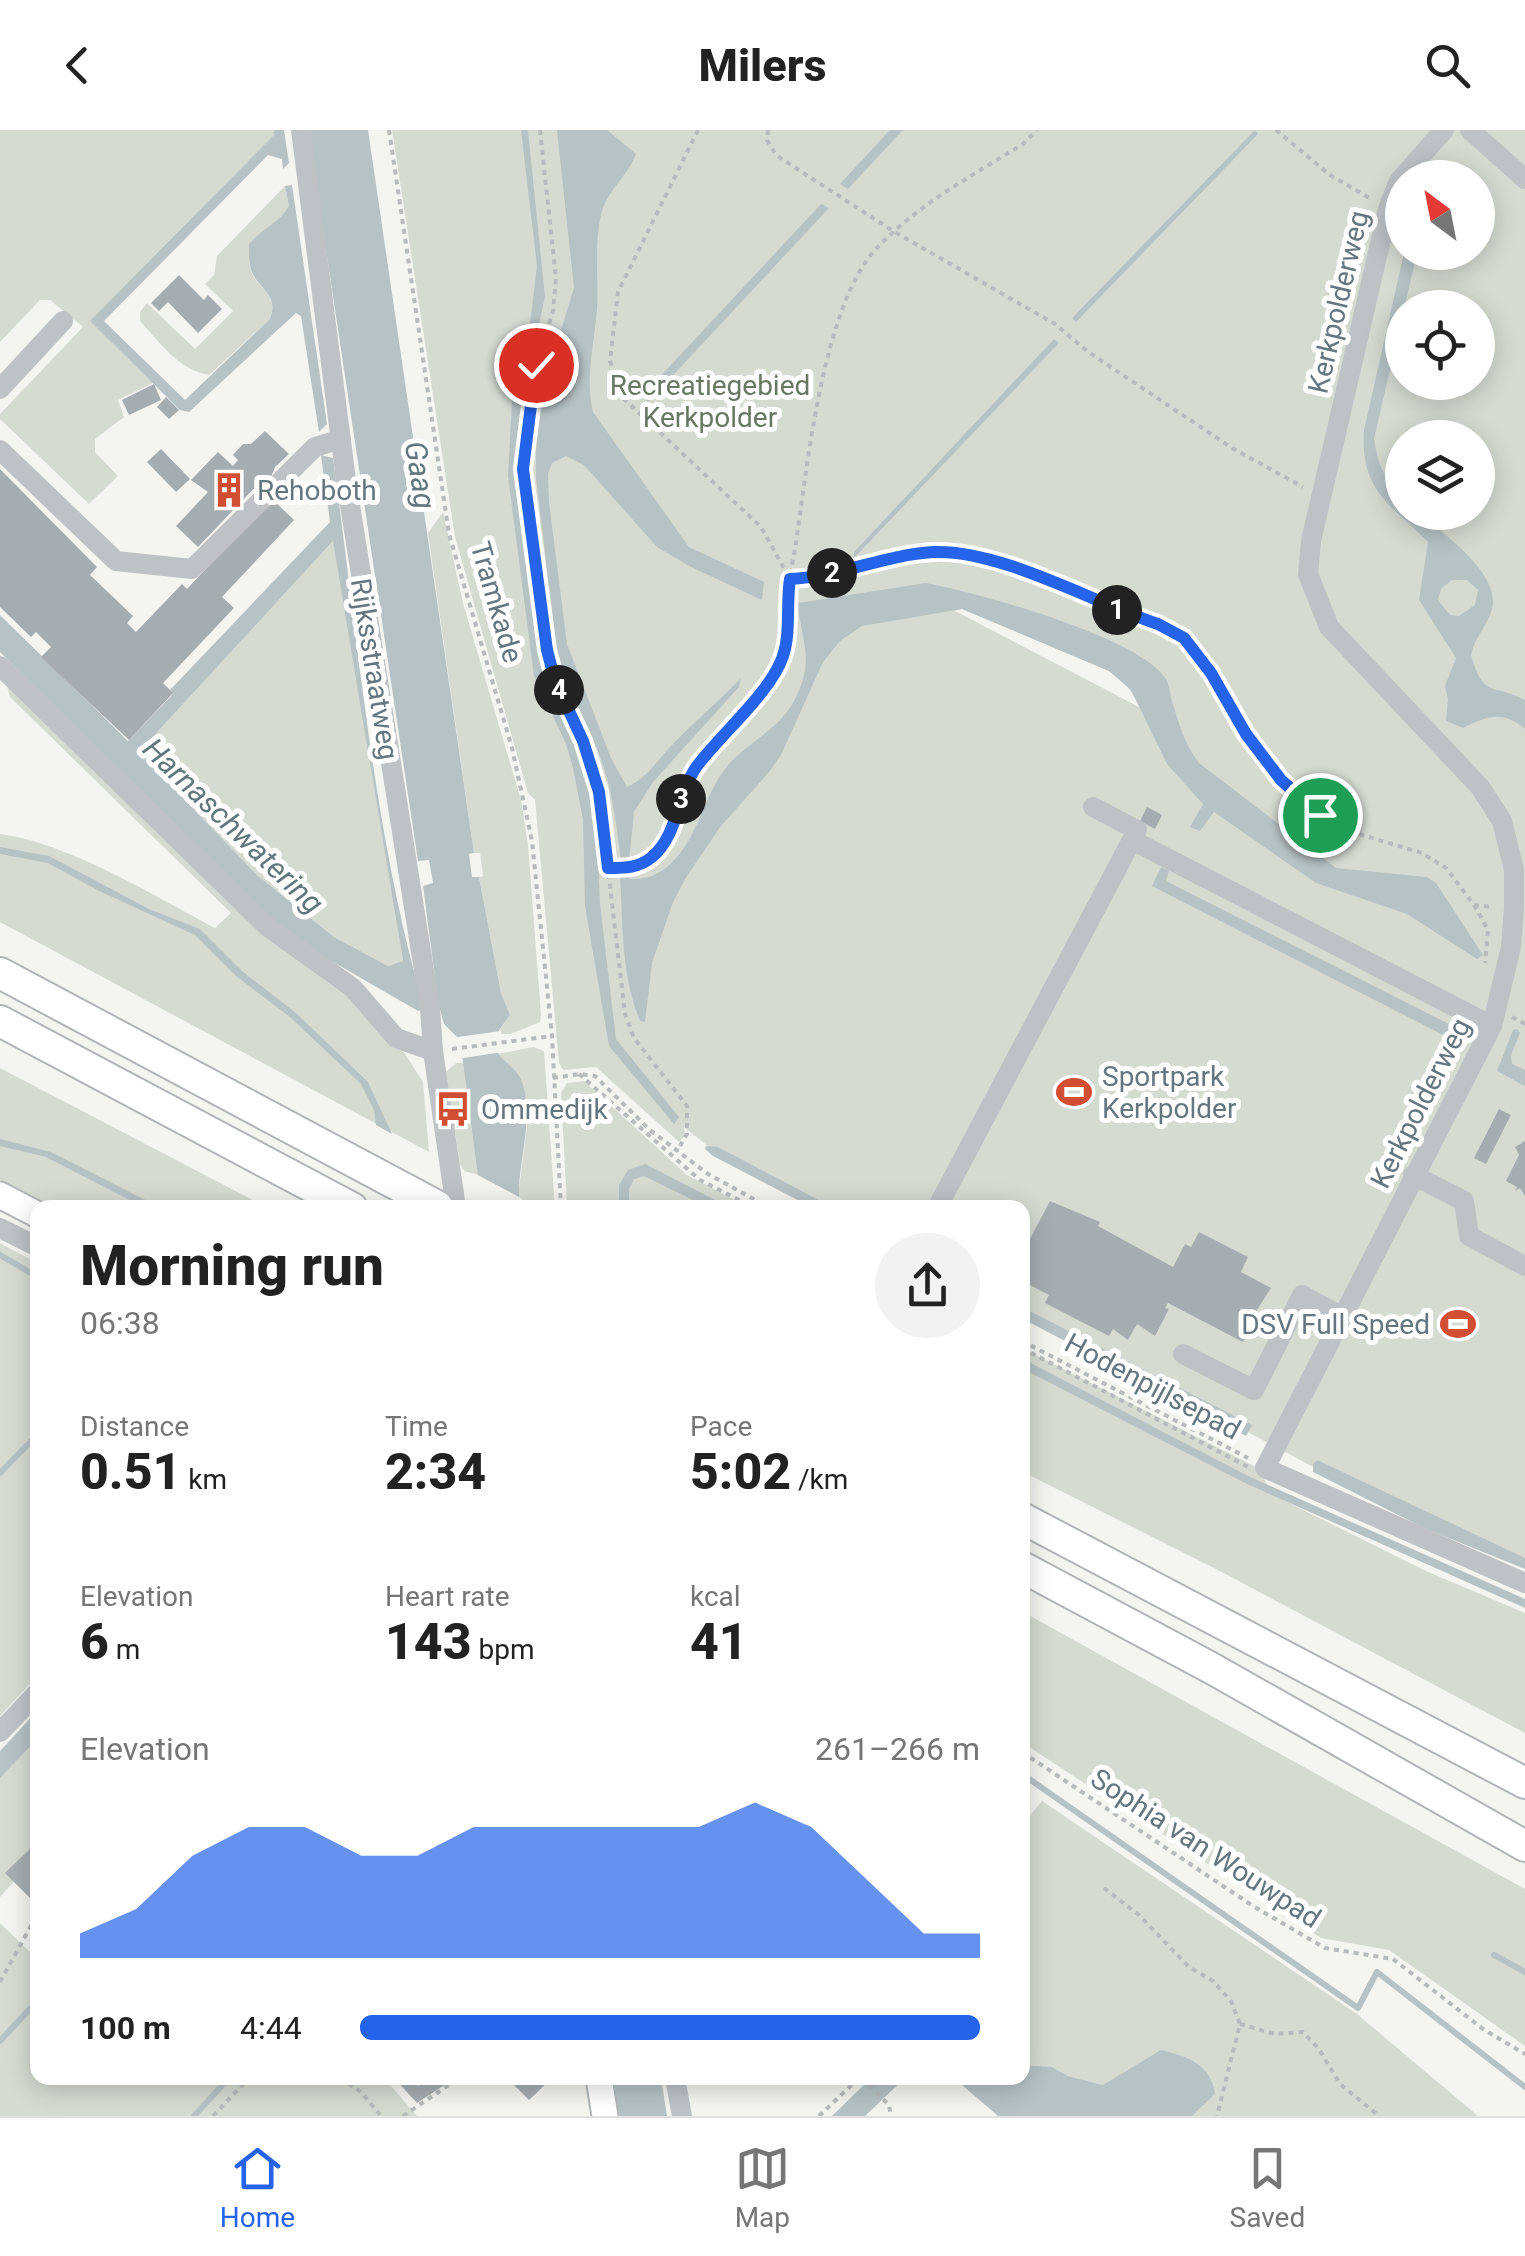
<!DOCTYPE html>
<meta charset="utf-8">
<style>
:root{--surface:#fff;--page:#f2f2f2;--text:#222;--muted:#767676;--line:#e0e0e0;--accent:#2563eb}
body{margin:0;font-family:Roboto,sans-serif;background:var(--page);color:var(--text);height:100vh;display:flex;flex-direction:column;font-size:38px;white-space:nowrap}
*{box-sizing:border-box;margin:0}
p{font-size:32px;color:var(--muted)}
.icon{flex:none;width:55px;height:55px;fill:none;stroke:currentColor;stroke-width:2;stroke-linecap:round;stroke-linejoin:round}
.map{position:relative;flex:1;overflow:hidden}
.panel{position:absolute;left:30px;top:1070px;width:1000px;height:885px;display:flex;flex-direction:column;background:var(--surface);border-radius:20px;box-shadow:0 5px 25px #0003}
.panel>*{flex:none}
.needle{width:65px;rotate:328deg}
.fabs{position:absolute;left:1385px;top:30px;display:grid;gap:20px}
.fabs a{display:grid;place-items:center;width:110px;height:110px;border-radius:50%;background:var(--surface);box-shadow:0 5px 25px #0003;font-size:50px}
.pin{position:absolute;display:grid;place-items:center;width:85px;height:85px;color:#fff;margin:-42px;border:5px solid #fff;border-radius:50%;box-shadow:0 2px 10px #0007}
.km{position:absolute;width:50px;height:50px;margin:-25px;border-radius:50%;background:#222;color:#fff;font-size:28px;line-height:50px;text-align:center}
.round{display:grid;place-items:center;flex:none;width:105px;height:105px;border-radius:52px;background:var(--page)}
.headline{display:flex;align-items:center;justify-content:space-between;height:170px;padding:0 50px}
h1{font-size:55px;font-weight:800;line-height:75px}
.metrics{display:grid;grid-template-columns:repeat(3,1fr);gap:15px;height:170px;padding:10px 50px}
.metrics div{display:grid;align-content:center}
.metrics b{font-size:50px;font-weight:800}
.metrics small{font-size:28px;font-weight:400}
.metrics p{font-size:28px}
.chart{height:280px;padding:20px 50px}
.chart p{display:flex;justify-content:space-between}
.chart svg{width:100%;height:180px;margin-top:10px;fill:var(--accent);opacity:.7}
ul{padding:0 50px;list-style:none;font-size:32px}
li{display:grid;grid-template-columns:160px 120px 1fr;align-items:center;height:75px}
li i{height:25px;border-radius:12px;background:var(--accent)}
header{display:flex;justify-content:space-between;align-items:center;height:130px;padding:0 50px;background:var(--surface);font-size:45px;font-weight:800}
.tab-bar{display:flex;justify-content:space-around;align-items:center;height:140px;border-top:2px solid var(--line);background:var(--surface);font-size:28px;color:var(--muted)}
.tab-bar a{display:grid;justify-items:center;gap:5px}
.tab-bar .current{color:var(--accent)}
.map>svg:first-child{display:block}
.green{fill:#d6dbd2;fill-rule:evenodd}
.water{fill:#b7c2c5;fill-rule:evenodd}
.pier{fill:#f4f4f1}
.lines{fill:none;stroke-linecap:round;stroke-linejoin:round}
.stream{stroke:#b7c2c5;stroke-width:6}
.building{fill:#a6adb1}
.major-casing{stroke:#b2b6b9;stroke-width:29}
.highway-casing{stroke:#b1b5b7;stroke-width:34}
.path{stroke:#b8bbbc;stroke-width:4;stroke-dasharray:5 5;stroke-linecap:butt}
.minor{stroke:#bec2c5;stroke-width:20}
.major{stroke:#fff;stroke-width:25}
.highway{stroke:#fff;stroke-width:30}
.route-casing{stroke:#fff;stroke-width:20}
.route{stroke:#2563eb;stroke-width:12}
.labels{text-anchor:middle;stroke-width:10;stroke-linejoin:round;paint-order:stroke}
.street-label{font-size:28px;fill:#66767f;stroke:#fff}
.park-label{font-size:28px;fill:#697764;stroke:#fff}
.poi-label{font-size:28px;fill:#66767f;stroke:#fff;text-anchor:start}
.water-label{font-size:30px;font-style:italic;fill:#62777c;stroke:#fff}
</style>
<header><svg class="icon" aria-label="back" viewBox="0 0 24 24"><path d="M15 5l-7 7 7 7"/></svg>Milers<svg class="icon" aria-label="search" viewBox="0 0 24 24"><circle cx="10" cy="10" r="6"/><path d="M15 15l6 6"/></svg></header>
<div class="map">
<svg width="1525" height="1986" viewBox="0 0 1525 1986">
<rect width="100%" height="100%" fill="#f4f4f1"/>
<!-- green -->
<path class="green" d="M0,0H274L275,5L91,191L153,253L118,270L124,287L95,309V322L118,346L89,374L0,289V284L83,197L50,170H40L0,212Z
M392,0H1525V1431L1315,1338L1023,1181L1022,1078L825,1077L709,1017L684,997L685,1005L679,1012L596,937L563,940L559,933L535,670L528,663L455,407ZM1402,48H1478V122H1402ZM1402,178H1478V252H1402ZM1402,308H1478V382H1402ZM962,479L1109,541L1125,552L1141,578L955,481Z
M285,56L289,76C279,94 264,100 249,114C249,125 248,137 254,147C264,163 278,166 270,189L209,245C179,240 160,213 140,191V182L147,173L195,219L233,181L205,154L214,145L217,126Z
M443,382L463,473L521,670L528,715L541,885L540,892L510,904H497L510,885L501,863L479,747L483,746L480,723H474L428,403Z
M334,410L403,831L388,836L334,807L257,745L139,622Z
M7,556L349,862L405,924L423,952L429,1022L0,792V704C66,712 155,766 215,798L231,783L10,567Z
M533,917L544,921L555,1077H531L518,1066L527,997L519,945L498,924Z
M456,933H463L478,1045L464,1041L460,1034L446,942Z
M0,938L266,1077H50L0,1050Z
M584,951L687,1045L748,1077H567L561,963L567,953Z
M0,1113L37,1133L38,1545L0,1586Z
M1022,1218L1260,1339L1269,1359L1279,1368L1428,1442L1525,1483V1603L1216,1439L1023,1342Z
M1023,1482L1525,1759V1916L1389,1820L1321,1808L1023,1613Z
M37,1588V1726L0,1767V1628Z
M1042,1671L1357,1884L1478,1986H1192L1215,1964L1103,1955L1068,1946L1052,1937L1023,1935V1694Z
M0,1793L37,1829L38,1948H384L417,1986H0Z"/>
<!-- water -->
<path class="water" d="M274,0H284L289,33L283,39L282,29L268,25L104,191L185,270L270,189C278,166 264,163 254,146C248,136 249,125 249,114C263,98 278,94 289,76L285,56L292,55L327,294L319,302L301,186L296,183L189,282L180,280L90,191L274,5Z
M308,0H368L474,723L469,724L472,747H479L501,863L510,885L497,903L498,923C503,931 516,939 520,947C538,988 514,1037 520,1077H482L460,910L444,894L439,876L418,881L323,826L272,792L0,522V485L128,611L173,564L170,560L330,392L321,325L333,328C357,501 371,680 416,849L435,847L423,756L433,753L429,730L418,731ZM333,411L403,831L388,836L334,807L257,745L139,622Z
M521,0H528L545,167L522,271L516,345L541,517L549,561L576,610L597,696L600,774L616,909L679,987L674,994L609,916L585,776L583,690L573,638L566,614L534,546L508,346L512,272L529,202L537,136Z
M557,0H607L636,24C629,44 610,58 603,78C593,109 599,148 597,180C594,215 585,248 593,282L689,417L764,452L762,470L691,437L657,417L584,335L566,326L552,333L548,344L549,372L567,514L611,628L627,657C649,647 656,631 672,615C694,592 719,571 741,548L739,557L653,652L634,682L629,732H621C617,698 613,665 602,632C588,592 565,556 556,514L536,348V319L545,251L574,158Z
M890,0H903L848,59L840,54Z
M1255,0L1258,4L1076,192L1072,188Z
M821,74L829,78L648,272L642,266Z
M1404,123H1417L1374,309C1378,334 1384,349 1402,367V382L1420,383C1443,404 1505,446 1491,482C1486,497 1474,509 1471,525C1484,570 1494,553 1525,570V599C1502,580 1488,586 1463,598L1446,591L1448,569L1445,556L1456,528L1419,470L1428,412C1389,373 1360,360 1364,300ZM1452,450H1467L1478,460L1475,475L1459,486L1450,485L1438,470L1441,459Z
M1054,209L1059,213L853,429L854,422Z
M926,453C975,462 1140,507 1166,549C1169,554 1170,564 1172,571C1179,593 1184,614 1199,633L1336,738L1427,747L1436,753L1483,825L1477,829L1407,784L1316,753L1214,682L1200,701L1190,697L1203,674L1167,634L1131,560L1109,541L962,479L862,496L840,511L823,532L781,625L769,642L721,696L687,746L673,772L652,833L645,892L640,891C621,845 623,794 620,745L624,743L630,749C649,750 663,743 676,728C700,702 705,661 729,634C758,603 789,597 803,549C811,522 799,499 798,473Z
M0,717L49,726L149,779L200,799L242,841L296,883L368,952L392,1004L376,995L374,980L361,954L290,887L236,846L195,805L97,760L48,733L0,724Z
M1161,737L1169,741L1166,751L1457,898L1451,909L1152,756Z
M1517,899L1520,903L1511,925L1512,934L1525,940V956L1497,941L1513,900Z
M0,1009L51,1022L159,1077H143L46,1027L0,1016Z
M706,1016L718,1017L832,1077H811L713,1026L705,1019Z
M645,1034L729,1077H707L644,1046L634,1049L629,1059V1077H619V1055L628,1040Z
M1022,1177L1252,1295L1246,1306L1023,1189Z
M1023,1229L1248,1346L1525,1469V1478L1245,1353L1023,1239Z
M1317,1330L1525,1428V1439L1424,1398L1313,1342V1334Z
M37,1581V1609L0,1648V1621Z
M1161,1920C1187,1926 1211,1934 1215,1964L1192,1986H998L954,1948H1022L1023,1935L1052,1937L1068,1946L1103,1955Z
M608,1948H661L667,1986H613Z
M871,1948H905L865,1986H832Z"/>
<!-- pier -->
<path class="pier" d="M501,901L503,922L457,929L455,912L451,908Z
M474,1043L521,1068L522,1077H479Z"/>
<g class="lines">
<!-- stream -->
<path class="stream" d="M0,1125L38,1147
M0,1343L38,1304
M1022,1644L1358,1878L1377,1842L1525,1957
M1494,1825L1525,1842
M0,1911L38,1870
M194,1986L229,1948"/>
</g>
<!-- building -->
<path class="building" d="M179,145L204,170L208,165L222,179L198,203L168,172L159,181L151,173Z
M154,254L161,270L129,285L122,270Z
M166,267L179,280L169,289L157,277Z
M265,301L289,324L275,337L270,349H263L198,417L176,396L208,362L191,350L218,322L233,336L238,330L233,325L243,314H251Z
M161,319L190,349L176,362L147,332Z
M0,339L97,437L90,445L133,486L127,493L136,502L182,454L187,459L272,369L294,390L222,467L234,478L163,553L173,563L129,610L41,527L51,517L36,502L31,507L0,477Z
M1147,677L1162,685L1155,699L1140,691Z
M1499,979L1511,985L1486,1034L1474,1028Z
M1525,1011V1066L1520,1058L1515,1061L1517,1057L1506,1051L1519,1025L1515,1017Z
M1050,1071L1100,1092L1098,1096L1173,1137L1185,1114L1191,1117L1199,1102L1248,1127L1241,1142L1271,1158L1253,1186L1256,1187L1243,1212L1168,1173L1165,1178L1169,1179L1155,1206L1137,1194L1128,1210L1113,1199L1109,1206L1045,1173L1049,1165L1022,1151V1124Z
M38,1711V1765L32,1770L5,1743Z
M394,1948H410L418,1956L432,1948H455L417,1973Z
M520,1948H552L529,1970L513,1954Z"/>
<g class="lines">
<defs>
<path id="major" d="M0,1065L38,1085
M599,1948L605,1986"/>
<path id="highway" d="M0,843L437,1076
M0,891L352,1078
M1022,1388L1525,1653
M1022,1437L1213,1539L1525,1716"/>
</defs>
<!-- major casing -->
<use href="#major" class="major-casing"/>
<!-- highway casing -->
<use href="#highway" class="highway-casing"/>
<!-- path -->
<path class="path" d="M389,0L449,404L512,618L532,711L552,906L561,1078
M540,0L556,148L553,181L536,235L523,339L547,520L555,551L583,611L599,662L625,884L634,908L687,976V1004L677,1021
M698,0L618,162L610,231L623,268L761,397L790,449C839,447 884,425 933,422C1000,419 1092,472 1158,494L1185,508L1211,543L1246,605L1281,650L1319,685L1349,701L1422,723L1446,738L1474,775L1488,800L1485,833
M768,0L767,10L776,25L805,44L893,101L1055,194L1087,221L1232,318L1303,357
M1276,0L1330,45L1373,70
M609,738H632L654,726L667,708L695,639L774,545C788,519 783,499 786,471C788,454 792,436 795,419C807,340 822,179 875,120C914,77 973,45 1023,14L1037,0
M1474,775L1494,777
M1512,887L1525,894
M452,919L552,906
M579,944L700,1050L755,1078
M553,948L579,944L595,946L650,1000L708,1044L770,1078
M1022,1211L1248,1328
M1022,1218L1248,1337
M1022,1622L1253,1776L1325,1818L1393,1829L1483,1899L1525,1924
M1104,1758L1139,1785L1189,1837L1213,1851L1231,1871L1240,1894L1217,1986
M0,1852L38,1783
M1240,1894L1275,1904L1303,1902L1319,1919L1340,1954L1379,1986
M340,1948L361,1962L381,1986
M862,1948L889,1975L891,1986
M213,1986L249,1948
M403,1986L459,1948
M819,1986L859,1948"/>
<!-- minor -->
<path class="minor" d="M301,0L346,350L430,878L433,921L456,1078
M1444,0L1399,51L1388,79L1311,411L1308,444L1329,497L1480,657L1502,691L1514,740V778L1511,817L1492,896L1265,1338L1525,1453
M1470,0L1525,49
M0,259L63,191
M0,320L116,431L192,439L315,317L341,309
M0,536L268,797L353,858L396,908L433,921
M1093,677L1137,700L1132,710L1492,896
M1413,1045L1464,1071L1469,1106L1525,1136
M937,1078L1132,710
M0,1098L38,1117
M1183,1224L1254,1260L1302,1165L1343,1187
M0,1602L38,1562
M675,1948L682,1986"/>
<!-- major -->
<use href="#major" class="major"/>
<!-- highway -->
<use href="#highway" class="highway"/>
</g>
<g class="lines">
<defs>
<path id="route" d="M536,235L523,339L547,520L555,551L583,611L599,662L608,738C625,738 639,738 652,727C678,706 678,662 697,636C721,604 771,562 783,526C791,502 786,474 790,449C839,447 884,425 933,422C1000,419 1092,472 1158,494L1184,508L1211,543L1246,604L1281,650L1320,685"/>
</defs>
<!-- route casing -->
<use href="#route" class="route-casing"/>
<!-- route -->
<use href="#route" class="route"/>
</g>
<!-- icons -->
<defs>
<symbol id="building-bare" viewBox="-9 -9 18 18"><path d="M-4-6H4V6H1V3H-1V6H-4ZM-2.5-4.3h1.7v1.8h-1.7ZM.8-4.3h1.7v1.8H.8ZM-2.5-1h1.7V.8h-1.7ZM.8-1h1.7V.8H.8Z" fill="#d24e33" stroke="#fff" stroke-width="2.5" paint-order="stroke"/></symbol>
<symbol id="stadium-bare" viewBox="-9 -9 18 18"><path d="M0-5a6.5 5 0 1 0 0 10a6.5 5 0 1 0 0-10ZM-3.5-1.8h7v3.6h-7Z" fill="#d24e33" stroke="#fff" stroke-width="2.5" paint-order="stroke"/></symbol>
<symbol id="bus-bare" viewBox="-9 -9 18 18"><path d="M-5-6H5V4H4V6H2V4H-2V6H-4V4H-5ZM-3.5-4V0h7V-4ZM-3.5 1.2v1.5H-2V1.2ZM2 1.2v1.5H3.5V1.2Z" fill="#d24e33" stroke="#fff" stroke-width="2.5" paint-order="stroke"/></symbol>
</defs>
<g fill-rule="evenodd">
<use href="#building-bare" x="204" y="335" width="50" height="50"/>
<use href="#stadium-bare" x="1049" y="937" width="50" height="50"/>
<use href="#bus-bare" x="428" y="954" width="50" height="50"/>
<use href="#stadium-bare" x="1433" y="1169" width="50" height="50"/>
</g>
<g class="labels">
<!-- street labels -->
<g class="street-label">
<text transform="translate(1338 172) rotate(-77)" y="10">Kerkpolderweg</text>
<text transform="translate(497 472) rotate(74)" y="10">Tramkade</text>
<text transform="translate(375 539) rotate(81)" y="10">Rijksstraatweg</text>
<text transform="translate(1420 973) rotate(-63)" y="10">Kerkpolderweg</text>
<text transform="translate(1153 1256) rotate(28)" y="10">Hodenpijlsepad</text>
<text transform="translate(1206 1718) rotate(33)" y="10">Sophia van Wouwpad</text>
</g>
<!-- park labels -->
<g class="park-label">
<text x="710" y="265">Recreatiegebied<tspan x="710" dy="32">Kerkpolder</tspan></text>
</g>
<!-- poi labels -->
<g class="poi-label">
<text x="257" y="370">Rehoboth</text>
<text x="1102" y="956">Sportpark<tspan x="1102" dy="32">Kerkpolder</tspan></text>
<text x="481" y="989">Ommedijk</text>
<text x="1430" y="1204" text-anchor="end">DSV Full Speed</text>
</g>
<!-- water labels -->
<g class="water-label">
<text transform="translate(420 345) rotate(81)" y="10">Gaag</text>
<text transform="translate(233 696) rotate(44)" y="10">Harnaschwatering</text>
</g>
</g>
</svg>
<div class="fabs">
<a><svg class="needle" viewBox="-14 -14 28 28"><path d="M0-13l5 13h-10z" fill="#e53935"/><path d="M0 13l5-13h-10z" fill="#767676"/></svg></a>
<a><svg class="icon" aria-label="locate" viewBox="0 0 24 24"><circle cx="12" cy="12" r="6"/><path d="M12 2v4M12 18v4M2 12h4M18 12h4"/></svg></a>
<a><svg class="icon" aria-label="layers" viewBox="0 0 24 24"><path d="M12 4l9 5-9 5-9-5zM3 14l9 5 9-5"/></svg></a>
</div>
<div class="pin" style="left:1320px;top:685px;background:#1e9e55"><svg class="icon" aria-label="arrive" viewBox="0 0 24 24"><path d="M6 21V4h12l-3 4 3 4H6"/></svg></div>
<div class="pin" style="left:536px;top:235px;background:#d93025"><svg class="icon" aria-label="check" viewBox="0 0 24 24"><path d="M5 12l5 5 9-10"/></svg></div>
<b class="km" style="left:1117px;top:480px">1</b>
<b class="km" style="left:832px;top:443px">2</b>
<b class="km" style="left:681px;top:669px">3</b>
<b class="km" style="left:559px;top:560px">4</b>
<section class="panel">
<div class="headline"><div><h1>Morning run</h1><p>06:38</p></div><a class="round"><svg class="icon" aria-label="share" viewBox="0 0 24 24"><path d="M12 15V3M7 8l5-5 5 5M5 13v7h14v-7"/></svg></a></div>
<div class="metrics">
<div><p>Distance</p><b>0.51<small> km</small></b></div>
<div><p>Time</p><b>2:34</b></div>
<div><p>Pace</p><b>5:02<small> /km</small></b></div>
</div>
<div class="metrics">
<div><p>Elevation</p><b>6<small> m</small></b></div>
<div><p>Heart rate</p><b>143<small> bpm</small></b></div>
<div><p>kcal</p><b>41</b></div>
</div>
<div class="chart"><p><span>Elevation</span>261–266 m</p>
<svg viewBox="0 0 160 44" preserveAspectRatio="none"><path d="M0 44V38L10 32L20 19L30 12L40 12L50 19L60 19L70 12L80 12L90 12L100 12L110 12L120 6L130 12L140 25L150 38L160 38V44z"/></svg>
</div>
<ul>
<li><b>100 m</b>4:44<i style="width:100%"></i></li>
</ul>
</section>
</div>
<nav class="tab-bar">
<a class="current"><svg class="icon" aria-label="home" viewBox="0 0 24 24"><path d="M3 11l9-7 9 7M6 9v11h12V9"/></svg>Home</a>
<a><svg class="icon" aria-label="map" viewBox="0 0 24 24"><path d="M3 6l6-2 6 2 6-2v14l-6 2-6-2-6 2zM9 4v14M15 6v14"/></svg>Map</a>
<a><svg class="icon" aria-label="saved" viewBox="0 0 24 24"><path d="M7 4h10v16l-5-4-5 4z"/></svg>Saved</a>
</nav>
